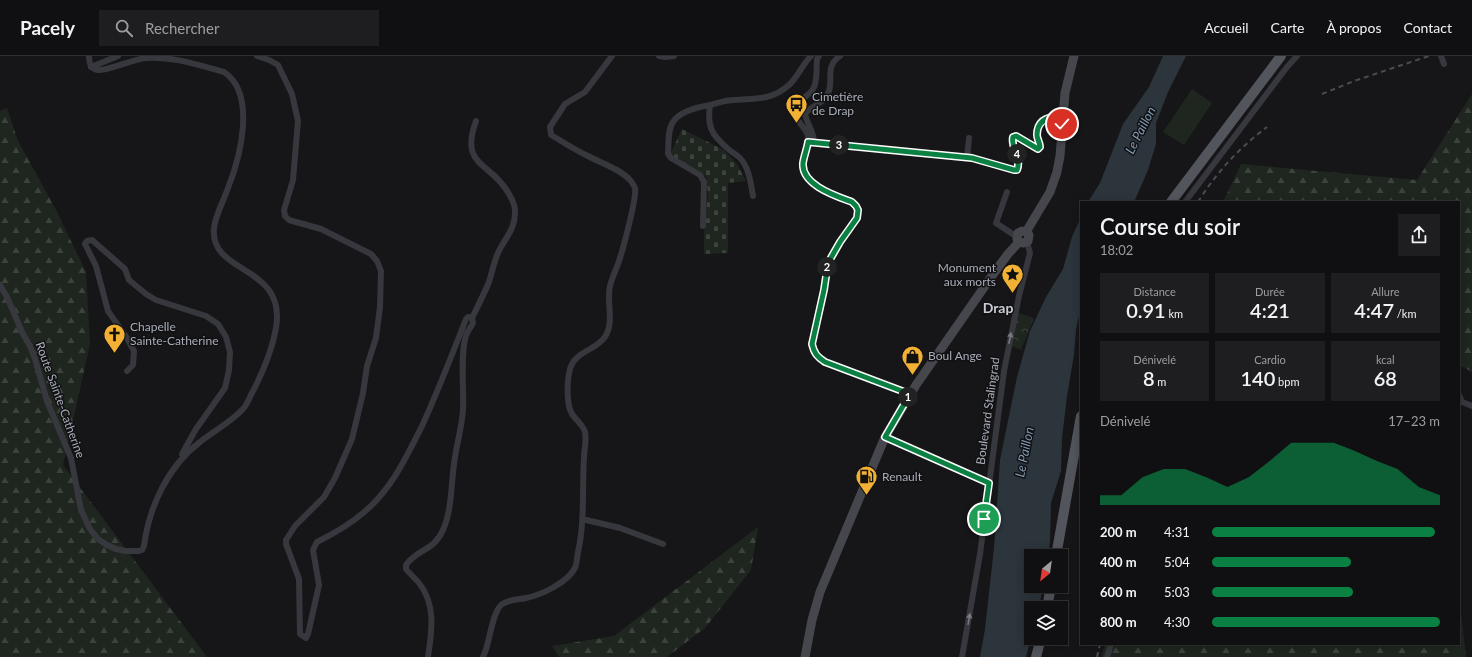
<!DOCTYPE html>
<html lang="fr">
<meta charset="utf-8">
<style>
:root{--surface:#101012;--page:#1e1e20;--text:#f1f3f6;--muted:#9c9d9f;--line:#303032;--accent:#0b8043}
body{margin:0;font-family:Lato,sans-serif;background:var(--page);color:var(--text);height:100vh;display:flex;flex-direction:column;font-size:15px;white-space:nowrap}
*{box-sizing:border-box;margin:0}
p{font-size:13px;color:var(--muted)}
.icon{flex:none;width:22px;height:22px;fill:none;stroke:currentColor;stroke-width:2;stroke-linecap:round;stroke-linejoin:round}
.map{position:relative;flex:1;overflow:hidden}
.drawer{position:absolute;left:1080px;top:145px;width:380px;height:444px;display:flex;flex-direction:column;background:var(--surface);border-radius:0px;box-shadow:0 2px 10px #0003,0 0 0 1px var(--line)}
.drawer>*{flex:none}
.needle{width:26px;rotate:209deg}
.tools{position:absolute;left:1024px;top:493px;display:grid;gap:8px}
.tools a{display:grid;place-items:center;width:44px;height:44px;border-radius:0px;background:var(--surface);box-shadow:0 2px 10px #0003,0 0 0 1px var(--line);font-size:20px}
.pin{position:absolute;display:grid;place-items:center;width:34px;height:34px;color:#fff;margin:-17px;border:2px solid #fff;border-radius:50%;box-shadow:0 1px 4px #0007}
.km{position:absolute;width:20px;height:20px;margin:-10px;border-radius:50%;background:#222;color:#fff;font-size:11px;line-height:20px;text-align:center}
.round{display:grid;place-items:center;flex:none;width:42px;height:42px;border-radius:0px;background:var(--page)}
.overview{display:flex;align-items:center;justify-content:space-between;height:68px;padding:0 20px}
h1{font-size:22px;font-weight:600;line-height:30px}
.metrics{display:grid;grid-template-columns:repeat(3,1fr);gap:6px;height:68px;padding:4px 20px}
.metrics div{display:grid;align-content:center;border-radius:0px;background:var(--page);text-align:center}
.metrics b{font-size:20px;font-weight:600}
.metrics small{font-size:11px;font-weight:400}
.metrics p{font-size:11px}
.chart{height:112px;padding:8px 20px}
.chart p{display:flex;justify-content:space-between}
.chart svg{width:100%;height:72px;margin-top:4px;fill:var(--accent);opacity:.7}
ul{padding:0 20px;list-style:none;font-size:13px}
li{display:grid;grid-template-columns:64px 48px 1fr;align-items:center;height:30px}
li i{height:10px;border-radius:5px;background:var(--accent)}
header{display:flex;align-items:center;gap:24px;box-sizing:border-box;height:56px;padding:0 20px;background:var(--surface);border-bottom:1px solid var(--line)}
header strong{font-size:19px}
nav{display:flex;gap:22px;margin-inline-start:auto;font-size:14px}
.search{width:280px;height:36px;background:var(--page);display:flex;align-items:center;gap:10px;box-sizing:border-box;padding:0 14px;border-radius:0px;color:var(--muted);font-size:15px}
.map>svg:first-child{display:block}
.forest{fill:url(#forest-firs)}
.cemetery{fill:url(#cemetery-stones)}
.park{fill:url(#park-crowns)}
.pitch{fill:#1e261f}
.water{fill:#2c353c}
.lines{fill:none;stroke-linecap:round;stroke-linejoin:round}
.street{stroke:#37383d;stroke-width:6}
.secondary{stroke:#45474d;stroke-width:9}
.primary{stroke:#53555c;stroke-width:10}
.rail{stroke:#4a4c52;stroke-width:2;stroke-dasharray:5 4;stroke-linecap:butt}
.oneway{fill:#757881}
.route-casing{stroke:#fff;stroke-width:8}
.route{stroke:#0b8043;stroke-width:5}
.labels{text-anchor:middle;stroke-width:3;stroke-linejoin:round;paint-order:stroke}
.poi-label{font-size:12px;fill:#a8adb8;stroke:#111113;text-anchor:start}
.street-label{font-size:12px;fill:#a8adb8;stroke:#111113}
.water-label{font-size:13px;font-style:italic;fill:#7f9bb3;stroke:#111113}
.quarter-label{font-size:14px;font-weight:bold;fill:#c9ccd4;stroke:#111113}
</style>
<header>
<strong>Pacely</strong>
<div class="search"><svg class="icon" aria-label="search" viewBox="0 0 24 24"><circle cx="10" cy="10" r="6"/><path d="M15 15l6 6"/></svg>Rechercher</div>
<nav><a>Accueil</a><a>Carte</a><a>À propos</a><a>Contact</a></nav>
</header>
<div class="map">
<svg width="1472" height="601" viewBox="0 0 1472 601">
<defs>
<pattern id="forest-firs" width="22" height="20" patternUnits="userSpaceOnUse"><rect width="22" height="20" fill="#1e261f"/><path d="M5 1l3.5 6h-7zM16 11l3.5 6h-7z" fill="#3c433d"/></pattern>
<pattern id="cemetery-stones" width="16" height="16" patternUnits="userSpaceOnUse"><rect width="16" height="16" fill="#1e261f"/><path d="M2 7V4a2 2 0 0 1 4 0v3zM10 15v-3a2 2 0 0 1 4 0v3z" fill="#3c433d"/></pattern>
<pattern id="park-crowns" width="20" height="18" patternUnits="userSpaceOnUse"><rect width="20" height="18" fill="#1e261f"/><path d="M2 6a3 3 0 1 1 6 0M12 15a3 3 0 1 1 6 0" fill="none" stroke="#3c433d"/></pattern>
</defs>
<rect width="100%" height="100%" fill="#161618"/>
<!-- forest -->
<path class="forest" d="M1472,38V316L1459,309V146H1223L1241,108L1417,124Z
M7,52L18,85L56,154L86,216L90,288L63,409L207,601H0V55Z
M758,471L751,514L705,572L667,601H559L552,590L614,580Z
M1459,538L1466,601H1101L1105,588H1459Z"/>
<!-- cemetery -->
<path class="cemetery" d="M682,73L724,94L737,108L746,125L728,127V197L704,198V179L708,137L706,120L670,99Z"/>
<!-- park -->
<path class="park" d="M1018,257L1034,262L1021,294L1012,290Z"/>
<!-- pitch -->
<path class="pitch" d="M1192,33L1212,47L1184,89L1163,76Z"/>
<!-- water -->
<path class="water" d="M1163,0H1186L1168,36L1156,67V88L1148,114L1134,146H1088L1100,127L1123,68L1149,31Z
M1081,161V250L1076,274L1074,299L1067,340L1062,382L1061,415L1051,447L1050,486L1048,500H1031V530H1043L1039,552H1031V582L1026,601H980L985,573L994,492L1000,404L1017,321L1030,275L1046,241L1063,213L1072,181Z"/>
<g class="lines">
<!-- street -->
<path class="street" d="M257,0L269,4L278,9L292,38L298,65L293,124L284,154L285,160L289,164L296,166L321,173L371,198L377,205L381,215L380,251L376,282L367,310L363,337L352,383L335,422L324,441L295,470L286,484V488L299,523L300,578L306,582L308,578L319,529L313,494L317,486C333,478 349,469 363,457C391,434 406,402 422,370C438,335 452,299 466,263L468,261L472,262L473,267C471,271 467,276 466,280C460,297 464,334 463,353C462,372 456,390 454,408C451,429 452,454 443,474C434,495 417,493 406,509V513C410,518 415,522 419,527C436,548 432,575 428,601
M659,0L665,1L674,0
M819,0L817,3C816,13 818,25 813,33C809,41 797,43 795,53C792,64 806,70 808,80C810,89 805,98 803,107C800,129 836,140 852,147L856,150L858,154L857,162L840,186L828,207L824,235L812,288C814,297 817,301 825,306L910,338
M1441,0L1444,8
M91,11L118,0
M808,86L972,102L1014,114H1017C1022,102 1010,91 1013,81L1016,80L1038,93L1040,91C1040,87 1037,83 1037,79C1037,63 1050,60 1063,60
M814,86C814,76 807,68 805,58C811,48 824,50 829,35C833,23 825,10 840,0
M967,102L969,82
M1007,136L996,167L1017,181
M753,140C751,128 749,111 740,102C736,98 731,96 727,92C711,78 707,70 710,49C718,47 726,44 734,44C755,42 771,45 789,29C798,21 802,9 811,0
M1185,146L1287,11L1297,0
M703,170L704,126L700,119L671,102L668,98C669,89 667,75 673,66C680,55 698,51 710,49
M0,229L7,241L23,278L30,290L35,303L47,345L71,402L81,454L90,473L98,483L107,489L116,493L125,495H139L142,494L144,490C149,451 168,410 200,386C214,375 231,366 243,353C247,349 249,342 252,337C263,316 272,295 276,272C287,208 209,219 214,172C215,160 224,144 228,132C240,102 257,38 224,16C198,9 172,0 146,2C133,3 107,15 98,14C90,13 89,6 89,0
M472,262C478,250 484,238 489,226C492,216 494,206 498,197C504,183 516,173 515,155C515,149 512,143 509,138C491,105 459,112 476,65
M127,315L133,309L134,295L127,282L108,255L96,210L85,188L87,185L92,184L116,205L125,213L129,224L146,238L156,244L206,260L218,268L226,281L230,296L229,314L225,332L196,373L182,398L184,401
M1459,339L1462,346L1472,350
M885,381L989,427
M582,463L620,472L663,488
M483,601C490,588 491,559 501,549C508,543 518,544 526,542C541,539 567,527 575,512C577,508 577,501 578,496C585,465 582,433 584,402C584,393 587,385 585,376C583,369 576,364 572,358C566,348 567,324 570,313C575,295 595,295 605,281C615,265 606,246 610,230C612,222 615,216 618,208C622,197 637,142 635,132C634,130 632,126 630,124C620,113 601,107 588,100C575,94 563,86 551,79L550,71L565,48L585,36L612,0
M962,601L980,498L1004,315L1019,240L1030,197L1027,186
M1107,601L1111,588"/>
<!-- secondary -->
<path class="secondary" d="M1026,176L1050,136L1057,116L1060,100L1065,37L1074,0
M1019,186L1023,187L1028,185L1029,179L1026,176
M1019,186L1017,183L1018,177L1022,175L1026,176
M805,601L812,564L820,536L885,381L916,329L994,217L1008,198L1019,186"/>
<!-- primary -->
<path class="primary" d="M1171,146L1281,0
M1056,500L1081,360
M1047,552L1051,530
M1036,601L1041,582"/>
<!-- rail -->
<path class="rail" d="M1322,38L1354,25L1429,0
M1198,146C1216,117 1239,92 1267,71
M1097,601L1100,588"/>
</g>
<!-- one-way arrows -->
<defs><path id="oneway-solid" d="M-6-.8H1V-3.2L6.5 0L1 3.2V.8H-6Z"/></defs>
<g class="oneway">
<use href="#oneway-solid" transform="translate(1010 282) rotate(-79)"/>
<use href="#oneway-solid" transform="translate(969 563) rotate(-80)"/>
</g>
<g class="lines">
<defs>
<path id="route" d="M984,463L989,427L885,381L910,338L825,306C817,301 814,297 812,288L824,234L828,207L840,186L857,162L858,154L856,150L852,146C836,140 801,129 803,107C804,100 807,93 808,86L972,102L1014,114H1017C1022,102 1010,91 1013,81L1016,80L1038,93L1040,91C1040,87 1037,83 1037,79C1037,63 1050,60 1062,60V68"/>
</defs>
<!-- route casing -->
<use href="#route" class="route-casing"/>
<!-- route -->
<use href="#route" class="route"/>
</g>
<!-- icons -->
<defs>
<symbol id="bus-pin" viewBox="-11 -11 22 30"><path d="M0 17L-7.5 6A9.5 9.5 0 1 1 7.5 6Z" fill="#f2b134" stroke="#111113"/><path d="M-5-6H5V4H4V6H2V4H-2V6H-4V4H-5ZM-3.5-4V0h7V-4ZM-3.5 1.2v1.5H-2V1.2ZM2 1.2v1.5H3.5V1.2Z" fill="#111"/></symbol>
<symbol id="sight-pin" viewBox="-11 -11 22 30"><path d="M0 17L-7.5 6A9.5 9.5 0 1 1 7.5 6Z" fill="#f2b134" stroke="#111113"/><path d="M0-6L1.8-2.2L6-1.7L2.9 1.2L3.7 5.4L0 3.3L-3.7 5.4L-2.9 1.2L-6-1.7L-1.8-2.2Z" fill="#111"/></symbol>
<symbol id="church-pin" viewBox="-11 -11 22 30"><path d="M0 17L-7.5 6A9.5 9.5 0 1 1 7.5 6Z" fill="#f2b134" stroke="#111113"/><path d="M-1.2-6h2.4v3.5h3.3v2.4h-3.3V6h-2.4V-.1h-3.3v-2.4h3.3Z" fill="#111"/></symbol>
<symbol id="shop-pin" viewBox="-11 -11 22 30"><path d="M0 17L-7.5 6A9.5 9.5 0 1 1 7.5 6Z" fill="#f2b134" stroke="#111113"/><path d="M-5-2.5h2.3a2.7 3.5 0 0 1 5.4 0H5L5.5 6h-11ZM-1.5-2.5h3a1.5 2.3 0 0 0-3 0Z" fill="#111"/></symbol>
<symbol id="fuel-pin" viewBox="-11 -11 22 30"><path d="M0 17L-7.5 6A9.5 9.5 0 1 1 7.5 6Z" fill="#f2b134" stroke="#111113"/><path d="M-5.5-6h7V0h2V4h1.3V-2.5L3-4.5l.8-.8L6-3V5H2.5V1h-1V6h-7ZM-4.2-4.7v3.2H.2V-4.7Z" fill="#111"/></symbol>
</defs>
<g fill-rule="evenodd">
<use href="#bus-pin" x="784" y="36" width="25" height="34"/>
<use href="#sight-pin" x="1000" y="206" width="25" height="34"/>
<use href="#church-pin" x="102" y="266" width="25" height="34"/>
<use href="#shop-pin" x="900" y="288" width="25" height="34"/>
<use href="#fuel-pin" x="854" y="408" width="25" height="34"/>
</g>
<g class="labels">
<!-- poi labels -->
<g class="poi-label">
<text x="812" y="45">Cimetière<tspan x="812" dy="14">de Drap</tspan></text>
<text x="996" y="216" text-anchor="end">Monument<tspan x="996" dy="14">aux morts</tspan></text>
<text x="130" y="275">Chapelle<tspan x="130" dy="14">Sainte-Catherine</tspan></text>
<text x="928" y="304">Boul Ange</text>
<text x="882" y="425">Renault</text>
</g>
<!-- street labels -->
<g class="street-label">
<text transform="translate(60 344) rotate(70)" y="4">Route Sainte-Catherine</text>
<text transform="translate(988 355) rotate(-82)" y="4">Boulevard Stalingrad</text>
</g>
<!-- water labels -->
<g class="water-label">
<text transform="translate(1140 74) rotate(-63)" y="5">Le Paillon</text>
<text transform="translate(1024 396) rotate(-79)" y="5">Le Paillon</text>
</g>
<!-- quarter labels -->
<g class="quarter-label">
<text x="998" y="257">Drap</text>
</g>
</g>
</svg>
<div class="tools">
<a><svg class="needle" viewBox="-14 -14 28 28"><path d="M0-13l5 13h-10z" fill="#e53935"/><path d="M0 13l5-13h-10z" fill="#9c9d9f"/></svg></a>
<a><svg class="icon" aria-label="layers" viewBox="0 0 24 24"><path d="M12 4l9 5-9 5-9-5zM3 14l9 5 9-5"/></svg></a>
</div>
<div class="pin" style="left:984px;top:463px;background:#1e9e55"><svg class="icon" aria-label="arrive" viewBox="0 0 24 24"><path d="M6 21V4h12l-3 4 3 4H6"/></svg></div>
<div class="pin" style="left:1062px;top:68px;background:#d93025"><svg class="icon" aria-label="check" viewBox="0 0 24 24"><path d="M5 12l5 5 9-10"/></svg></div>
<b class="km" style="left:908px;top:341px">1</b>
<b class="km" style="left:827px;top:211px">2</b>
<b class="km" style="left:839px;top:89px">3</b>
<b class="km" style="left:1017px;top:98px">4</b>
<section class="drawer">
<div class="overview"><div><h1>Course du soir</h1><p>18:02</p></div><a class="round"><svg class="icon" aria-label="share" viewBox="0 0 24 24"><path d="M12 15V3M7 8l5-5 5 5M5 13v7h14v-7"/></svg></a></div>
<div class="metrics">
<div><p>Distance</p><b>0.91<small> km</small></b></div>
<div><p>Durée</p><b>4:21</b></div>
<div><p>Allure</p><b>4:47<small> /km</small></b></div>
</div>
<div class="metrics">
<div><p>Dénivelé</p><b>8<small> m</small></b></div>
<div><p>Cardio</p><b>140<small> bpm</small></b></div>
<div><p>kcal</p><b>68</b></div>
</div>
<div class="chart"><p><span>Dénivelé</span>17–23 m</p>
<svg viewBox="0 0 160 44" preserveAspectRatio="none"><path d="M0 44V38L10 38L20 27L30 22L40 22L50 27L60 33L70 27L80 17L90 6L100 6L110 6L120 11L130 17L140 22L150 33L160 38V44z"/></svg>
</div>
<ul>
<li><b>200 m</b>4:31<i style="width:98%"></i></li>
<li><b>400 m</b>5:04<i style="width:61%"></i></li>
<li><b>600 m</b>5:03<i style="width:62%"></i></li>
<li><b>800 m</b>4:30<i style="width:100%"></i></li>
</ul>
</section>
</div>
